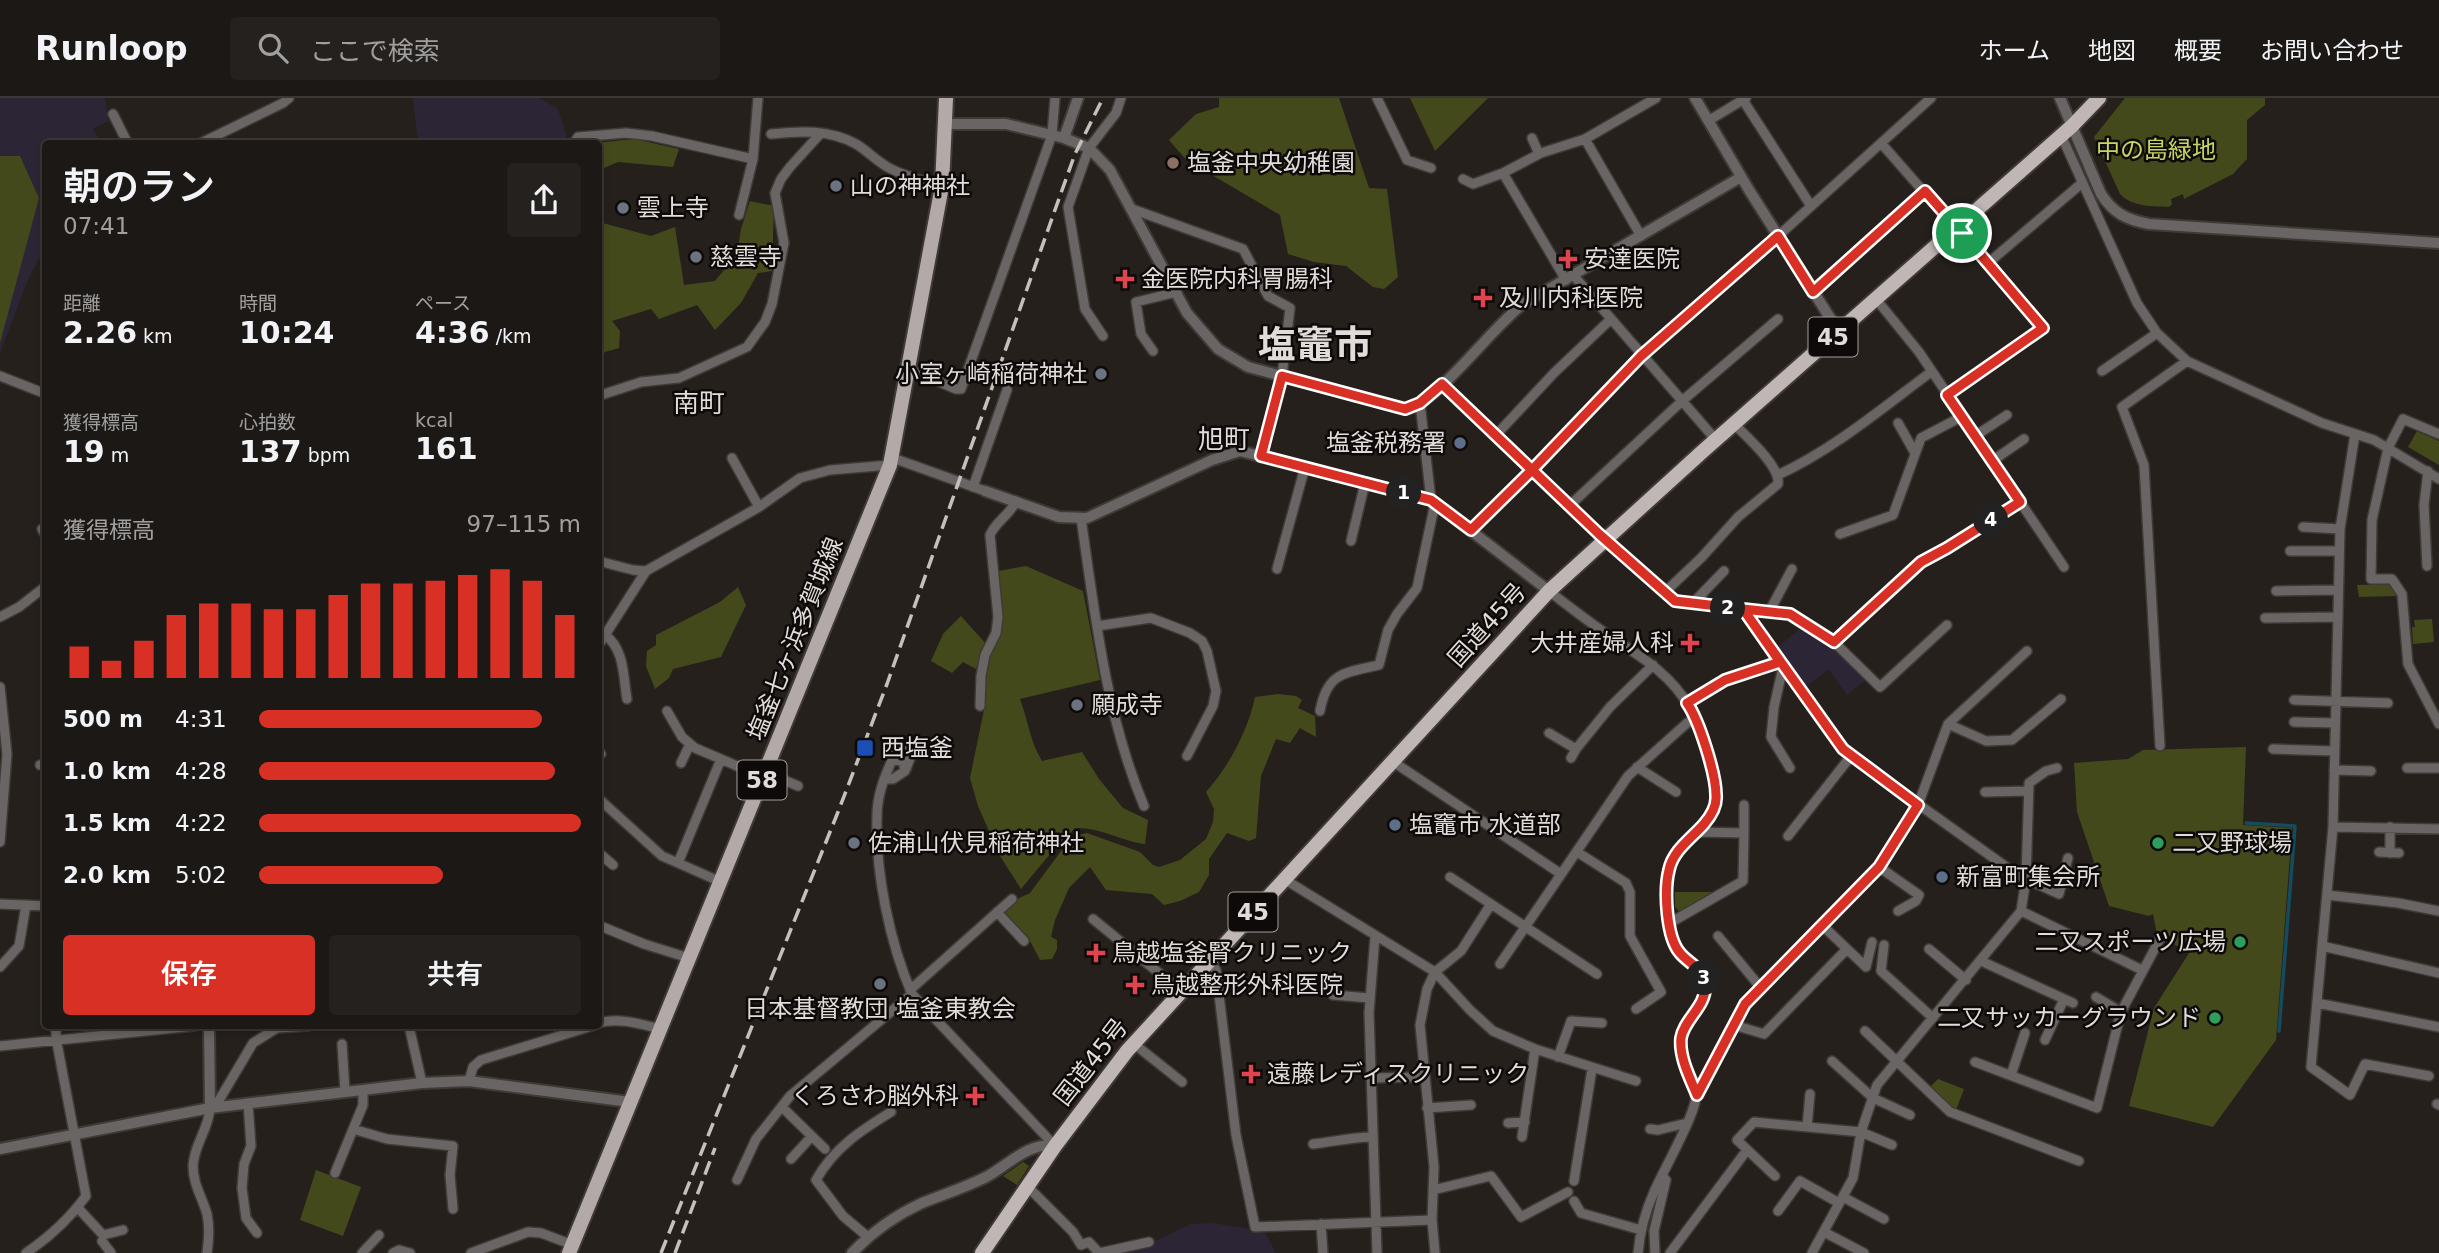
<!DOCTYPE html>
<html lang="ja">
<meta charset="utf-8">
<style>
:root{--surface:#1c1815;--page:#25211e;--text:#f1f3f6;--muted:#a0a0a0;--line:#3a3734;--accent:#d93025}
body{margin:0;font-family:"DejaVu Sans","Noto Sans JP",sans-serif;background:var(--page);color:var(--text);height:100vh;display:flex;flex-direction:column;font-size:26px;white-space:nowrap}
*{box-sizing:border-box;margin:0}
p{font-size:23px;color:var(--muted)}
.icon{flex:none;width:38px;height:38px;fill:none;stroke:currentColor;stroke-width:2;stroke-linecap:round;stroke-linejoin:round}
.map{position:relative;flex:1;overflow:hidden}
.panel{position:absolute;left:42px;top:42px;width:560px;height:889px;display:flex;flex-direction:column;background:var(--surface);border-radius:7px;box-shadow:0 4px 10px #0003,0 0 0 2px var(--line)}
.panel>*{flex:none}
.pin{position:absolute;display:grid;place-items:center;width:60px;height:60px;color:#fff;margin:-30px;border:4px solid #fff;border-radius:50%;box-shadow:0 2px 7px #0007}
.km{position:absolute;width:35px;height:35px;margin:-18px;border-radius:50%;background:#222;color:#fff;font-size:19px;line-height:35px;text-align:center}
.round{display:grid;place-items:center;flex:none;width:74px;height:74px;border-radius:7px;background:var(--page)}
.overview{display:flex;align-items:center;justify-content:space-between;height:119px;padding:0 21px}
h1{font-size:38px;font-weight:600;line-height:52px}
.stats{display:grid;grid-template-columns:repeat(3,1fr);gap:10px;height:119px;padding:7px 21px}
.stats div{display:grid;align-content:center}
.stats b{font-size:30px;font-weight:600}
.stats small{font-size:19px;font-weight:400}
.stats p{font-size:19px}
.chart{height:196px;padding:14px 21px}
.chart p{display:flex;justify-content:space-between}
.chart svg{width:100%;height:126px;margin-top:7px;stroke:var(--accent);stroke-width:6}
.cta{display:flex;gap:14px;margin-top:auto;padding:14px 21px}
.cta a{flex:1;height:80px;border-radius:7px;background:var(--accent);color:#fff;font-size:28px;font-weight:600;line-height:80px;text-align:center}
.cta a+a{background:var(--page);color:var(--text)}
ul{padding:0 21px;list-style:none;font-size:23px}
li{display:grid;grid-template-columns:112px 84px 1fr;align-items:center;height:52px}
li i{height:18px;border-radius:9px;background:var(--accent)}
header{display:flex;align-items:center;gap:42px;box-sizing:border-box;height:98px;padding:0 35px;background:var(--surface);border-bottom:2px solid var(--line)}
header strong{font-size:33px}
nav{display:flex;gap:38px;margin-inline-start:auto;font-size:24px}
.search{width:490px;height:63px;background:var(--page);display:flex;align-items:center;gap:18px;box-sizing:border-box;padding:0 24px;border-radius:7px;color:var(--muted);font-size:26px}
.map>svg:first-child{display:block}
.education{fill:#2c2535}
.green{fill:#44491c}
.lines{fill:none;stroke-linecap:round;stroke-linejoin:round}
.stream{stroke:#144b5f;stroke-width:3.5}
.minor-casing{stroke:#403a36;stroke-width:12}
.tertiary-casing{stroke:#403a36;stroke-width:14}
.primary-casing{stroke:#403a36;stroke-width:18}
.trunk-casing{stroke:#403a36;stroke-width:18}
.minor{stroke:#696565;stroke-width:9}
.tertiary{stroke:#696565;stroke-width:10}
.primary{stroke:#b2a9a8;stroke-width:14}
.trunk{stroke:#c0b6b6;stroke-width:14}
.rail{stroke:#c4c0bd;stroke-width:3.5;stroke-dasharray:14 7;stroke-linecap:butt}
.route-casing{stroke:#fff;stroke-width:14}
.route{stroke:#d93025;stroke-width:9}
.education-dot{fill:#8d6e63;stroke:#0d0a09;stroke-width:2.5}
.worship-dot{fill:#6b7280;stroke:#0d0a09;stroke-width:2.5}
.health-dot{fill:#e0444e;stroke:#0d0a09;stroke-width:2.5}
.service-dot{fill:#5c6f8a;stroke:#0d0a09;stroke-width:2.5}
.transit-dot{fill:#1a4fb4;stroke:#0d0a09;stroke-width:2.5}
.leisure-dot{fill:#2e9e5b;stroke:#0d0a09;stroke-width:2.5}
.labels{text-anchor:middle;stroke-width:5;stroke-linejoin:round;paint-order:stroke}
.shield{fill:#0d0a09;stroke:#a09d9b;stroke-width:2}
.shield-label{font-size:23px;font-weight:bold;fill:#dfdcd9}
.park-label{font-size:24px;fill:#c7d462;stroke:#0d0a09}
.poi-label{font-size:24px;fill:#dfdcd9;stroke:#0d0a09;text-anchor:start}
.street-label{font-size:24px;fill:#dfdcd9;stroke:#0d0a09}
.neighbourhood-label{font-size:26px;fill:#dfdcd9;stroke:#0d0a09}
.town-label{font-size:38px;font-weight:bold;fill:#dfdcd9;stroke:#0d0a09}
</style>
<header>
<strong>Runloop</strong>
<div class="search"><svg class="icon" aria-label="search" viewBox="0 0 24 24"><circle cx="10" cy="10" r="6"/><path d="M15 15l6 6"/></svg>ここで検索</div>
<nav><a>ホーム</a><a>地図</a><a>概要</a><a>お問い合わせ</a></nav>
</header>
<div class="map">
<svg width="2439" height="1155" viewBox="0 0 2439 1155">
<rect width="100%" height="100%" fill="#26201c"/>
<!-- education -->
<path class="education" d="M0,0H105L108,23L93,31L101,45L46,46L45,150L29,179L0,255Z
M413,0H539L558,11L568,43L567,46L418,45Z
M1804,528L1832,547L1867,581L1847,597L1829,571L1804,590L1776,550Z
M1211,1125L1247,1130L1266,1136L1276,1155H1118L1151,1145L1191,1126Z"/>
<!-- green -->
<path class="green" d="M1219,0H1339L1369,90L1387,91L1398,179L1384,191L1373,189L1346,168L1314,164L1288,156L1280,117L1200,70L1195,72L1169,42L1196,16L1219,9Z
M1410,0H1488L1435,53Z
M2125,0H2265V7L2247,22V61L2233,76L2184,101L2183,96L2171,101L2172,106L2169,109C2152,108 2132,109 2120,96L2094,39Z
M634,41L679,51L673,69L618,64L599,72L598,46L596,45Z
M0,58H20L39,100L0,245Z
M750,103L774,108L772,173L758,175L741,205L715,232L697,207L659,221L651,211L612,223L620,233L619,250L605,254L599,262V124L651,138L675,129L684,187L715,183L737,156L741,131Z
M2417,333L2439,343V367L2408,349Z
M1026,468L1083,493L1100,582L1020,601C1028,622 1030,644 1042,663L1082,654L1099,681L1123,710L1148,722L1145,746C1121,743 1100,729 1075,730L1050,756L1021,791L1000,758L978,708L970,680L985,607L983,578L987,559L1000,534L1001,505L998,473Z
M2392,486L2398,498L2359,499L2357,487Z
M738,489L746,507L721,559L673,571L669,580L655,591L646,568L647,553L656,547V537L720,504Z
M961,518L986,546L976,571L963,564L952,575L931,563L943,536Z
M2432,521L2434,544L2413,546L2412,529H2415L2414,522Z
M1278,596L1296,598L1302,602L1298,610L1315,618L1316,639L1300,630L1290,645L1276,641L1261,678L1256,740L1249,743L1227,735L1209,761V777L1199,794L1180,803L1164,807L1152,796L1106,792L1090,769L1069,790L1055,822L1051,839L1057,842V851L1052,861L1040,862L1029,841L1005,814L1019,800L1030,795L1061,753L1078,737L1087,735L1140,754L1153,767L1159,769L1180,762L1206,741L1213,724L1214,711L1206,694C1229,668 1248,633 1255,599Z
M2246,649L2243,727L2292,730L2276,942L2213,1029L2129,1008L2154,910L2189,855L2157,836L2153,816L2149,818L2109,808L2077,714L2074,665L2128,661L2143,652Z
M1713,794L1680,814L1675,809V794Z
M1938,981L1964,991L1956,1012L1930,989Z
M1023,1064L1029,1068L1017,1087L1003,1078Z
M316,1072L361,1089L343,1138L300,1122Z"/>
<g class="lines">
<!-- stream -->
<path class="stream" d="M2246,725L2295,728L2279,933"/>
<defs>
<path id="minor" d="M1377,0L1407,62L1431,70
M1743,2L1811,108
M113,16L128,46
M1708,23L1746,0
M771,36C799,33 829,31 856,46C868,53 877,64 891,71C907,79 925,83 942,88
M2061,37L2137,205L2157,235L2187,263L2322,325L2374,342L2439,381
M1532,40L1539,56
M1585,41L1641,138
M1881,45L2043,230L1947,297
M199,46L283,5L289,0
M573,46L578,39L626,35L652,38L753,61L758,0
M1503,75L1566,182
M1463,81L1473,86L1503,75L1541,55L1585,41L1656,0
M1132,111L1243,151L1268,198L1290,210L1282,278L1261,358
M739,117L753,61
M1987,166L2082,85
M1574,178L1716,342
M1813,194L1925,94
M1876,201L1919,254L2064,469
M1103,238L1085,211L1068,109L1089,50L1116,15L1121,0
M1153,253L1141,236L1136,204L1177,194
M906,270L956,291H961L1052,37L1055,0
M2102,273L2157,235
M0,278L46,296
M1442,286L1599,436L1675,503L1790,516L1834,544L1880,589L1947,527
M598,298L641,284L679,280L747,249L765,224L772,206L784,145L775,95L781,81L790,69L821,35
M1420,305L1431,402
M1898,325L1915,355
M2355,336L2340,431L2333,729L2311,969L2350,997L2365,966L2429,978
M2439,336L2403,321L2388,350L2372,422L2371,481H2392L2402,496L2408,566L2439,626
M1496,337L1554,275L1611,221
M1975,338L2007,317
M890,359L985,393
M732,360L759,409
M1992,363L2024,341
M1778,377C1834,351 1881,311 1931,274
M973,389L1007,292
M1569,408L1682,303L1778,221
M1081,420C1095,517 1106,618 1144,708
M2303,429L2340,431
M42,431L46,438
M1471,432L1531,373L1641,258L1778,138L1931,0
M1840,436L1893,417L1921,340L1961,319
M1351,443L1365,385
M2290,453H2339
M598,463L633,472L646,473
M2427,468L2424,407L2428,373
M1277,471L1305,369
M1549,493C1568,508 1588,523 1608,537C1640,558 1671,576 1690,610C1699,625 1703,643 1708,660C1712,675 1719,691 1715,706C1708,736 1669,747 1668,780C1667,801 1666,824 1673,843C1680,861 1707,869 1705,889C1704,908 1687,919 1682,936C1675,959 1695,977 1696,997C1697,1014 1662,1075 1654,1094C1645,1114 1640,1133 1638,1155
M2276,493L2337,492
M1665,494L1702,459L1738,419L1778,386C1781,369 1746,338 1734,326
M1693,505L1724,473
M1743,511L1830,634L1851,658L2009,771L2026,781L2059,796L2068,760
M1769,514L1792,471
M0,519L19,509L46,488
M2265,520L2336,519
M1097,528L1151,520L1190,535L1202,543L1207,553L1216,593L1213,608L1187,658
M604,536C625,551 623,578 627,601
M1834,544L1921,464L1947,450L2020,404
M598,548L646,473L759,409L800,380L830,372L890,367
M1783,569L1774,609L1771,639L1790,670
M0,589L4,627
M2294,602L2388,605
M1687,605L1725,582L1780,564
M980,608L981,578L985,557L996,535L998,519L990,437C996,423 1010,417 1016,403
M667,613L682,639L695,650L763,679
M1320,613C1327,574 1345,575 1379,567L1388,532L1397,516L1417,490L1435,405
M2294,624L2335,625
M1948,626L1986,643L2012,642L2061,601
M0,627H4L7,656L0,744
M1549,635L1576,651L1610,609L1653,567
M2160,648L2144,367L2122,309L2187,263
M2273,651L2334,653
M598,652L601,656
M1571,660L1576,651
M892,662L898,650H908L911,658L906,671
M1392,663L1561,776
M681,665L690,646
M40,667H46
M1637,669L1676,694
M2407,670H2439
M2334,672L2371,673
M765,674L798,688
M884,681H893L905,673L903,663L892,662C884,680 877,698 877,718C875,774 890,846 912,896L1055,1048
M1985,694L2029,693
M598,700L662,758L678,765
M2333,729L2439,731
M1744,735V707
M1788,738L1851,658
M598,754L613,767
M1577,754L1626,785L1630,794V838L1661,894L1636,911
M2379,754L2399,755
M2390,755V729
M1879,769L1919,797L1916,803L1898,813
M1450,779L1597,876
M1284,781L1435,874L1470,912L1493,933L1535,951L1636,983
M721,784L678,765L721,661
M2327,797L2398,805L2439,813
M0,806L46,808
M2021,813L2142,872
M997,814L1024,843
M1093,821L1181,893
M1668,826L1743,783L1744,735L1697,734
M598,827L644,846L689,860
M1822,827L1866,869L1872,844
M1375,838L1369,915L1377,1155
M1718,838L1761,890
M1884,847L1881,873L1933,920
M2322,848L2439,875
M1929,851L1966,882
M1208,863L1216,872L1236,1037L1255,1129L1432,1122
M1981,863L2073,905
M1500,866L1628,678L1687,625L1696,621
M0,869L19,848L26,807
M910,892L1012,801
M1333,897L1370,900
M2096,899L2121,914
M2317,905L2439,929
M598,925C619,919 640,926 660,931
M1734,927L1764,936L1847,851
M409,928L422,985
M1865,933L1950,1014L2079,1063
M2045,942L2064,901
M1133,945L1182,984
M342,946L345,993
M0,948L194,928
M1558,959L1571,923L1602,925
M1832,963L1873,1000L1910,1017
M1975,964L2097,1010L2121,914L2161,839
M2011,977L2025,935
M1371,980L1423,979
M469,983L473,969L481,962L592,928
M1697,997L1745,906L1879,769L1918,707L1948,626L2027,553
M248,1005L251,1048L244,1066L242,1090L246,1120L257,1135
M2437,1006L2439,1007
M215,1009L253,945L277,930L308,928
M782,1009L825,1051
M1427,1010L1471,1007
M1508,1025L1525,1024
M1807,1029L1810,996
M353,1031L387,1041L453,1048L450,1077L453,1111
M1650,1031L1658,1032L1687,1025
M1522,1039L1535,951
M1313,1046C1333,1044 1351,1039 1372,1039
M791,1061L812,1038
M335,1075L363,1007V992
M1775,1078L1737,1042L1754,1024L1861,1034L1892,1047
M737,1082L756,1041L790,998L912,896
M1574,1083L1592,971
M1028,1089L1073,1134L1081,1147L1089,1144L1099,1155L1149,1144
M1433,1092L1491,1078L1521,1119L1568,1094
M1843,1099L1884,1121
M1574,1103L1581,1115L1641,1132
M78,1110L103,1137L123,1132
M1778,1113L1800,1083L1839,1105
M1321,1126L1323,1155
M1824,1134L1864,1155
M868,1139L843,1118L816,1082C834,1050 860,1033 891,1014
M102,1143L111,1155
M26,1155C48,1140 70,1120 86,1098L56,940V928
M207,1155C209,1141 210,1130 207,1116C202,1099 193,1086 193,1068C194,1046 209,1031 210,1010
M362,1155L379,1137
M393,1155L399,1152L410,1155
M471,1155L528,1134L541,1135L573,1147
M1435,1155L1432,1122L1434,1069L1420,927L1427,891L1435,874L1461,853L1491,806
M1655,1155L1654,1133L1666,1082L1662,1078
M1670,1155L1747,1052
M1812,1155L1853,1080L1861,1034L1877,987L2021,813L2026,781L2029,685L2046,673L2057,670"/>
<path id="tertiary" d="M1695,0L1749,92L1839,234
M2060,0L2101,96C2113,115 2127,122 2149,126L2439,145
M945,26H1006L1064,40L1078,0
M1064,40L1089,50L1110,72L1187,215L1218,251L1248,269L1406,311C1436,306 1493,228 1523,206L1741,79
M985,393L1059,419L1087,420L1212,362L1240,353L1431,402L1549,493
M209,928L210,1010
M0,1051L210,1010L422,985L469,983L630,1004
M852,1155C872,1134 896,1117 922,1105C944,1096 967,1089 988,1078C1009,1066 1029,1044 1055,1048"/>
<path id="primary" d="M569,1155L890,367L942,88L946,0"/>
<path id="trunk" d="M982,1155L1055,1048L1127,953L1549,493L1703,353L2072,28L2099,0"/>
</defs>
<!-- minor casing -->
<use href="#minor" class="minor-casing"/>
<!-- tertiary casing -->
<use href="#tertiary" class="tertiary-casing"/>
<!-- primary casing -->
<use href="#primary" class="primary-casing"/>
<!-- trunk casing -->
<use href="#trunk" class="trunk-casing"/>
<!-- minor -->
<use href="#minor" class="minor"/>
<!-- tertiary -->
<use href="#tertiary" class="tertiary"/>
<!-- primary -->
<use href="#primary" class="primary"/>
<!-- trunk -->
<use href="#trunk" class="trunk"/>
<!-- rail -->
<path class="rail" d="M661,1155L838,714L887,586L1061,95L1075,56L1103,0
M675,1155L715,1050"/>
</g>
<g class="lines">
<defs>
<path id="route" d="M1962,135L1925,93L1813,194L1778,138L1641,258L1531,373L1471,432L1431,402L1261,358L1282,278L1405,311L1420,305L1442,286L1599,436L1675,503L1743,511L1843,651L1918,707L1879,769L1745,906L1697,997C1690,980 1679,959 1681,940C1684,921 1707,908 1705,887C1705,871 1689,866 1680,855C1666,839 1664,792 1669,772C1673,752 1692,740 1704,726C1711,718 1717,707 1716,697C1716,676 1699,622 1687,605L1725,582L1780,564L1743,511L1790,516L1834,544L1921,464L1947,450L2020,404L1947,297L2043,230L1962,135"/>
</defs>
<!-- route casing -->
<use href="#route" class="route-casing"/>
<!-- route -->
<use href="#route" class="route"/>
</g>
<!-- markers -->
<circle class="education-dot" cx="1173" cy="65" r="7"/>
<g class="worship-dot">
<circle cx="836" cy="88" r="7"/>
<circle cx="623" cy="110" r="7"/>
<circle cx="696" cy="159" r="7"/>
<circle cx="1101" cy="276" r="7"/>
<circle cx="1077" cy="607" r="7"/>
<circle cx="854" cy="745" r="7"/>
<circle cx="880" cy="886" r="7"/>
</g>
<g class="health-dot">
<path d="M1564.5 150.5h7v7h7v7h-7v7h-7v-7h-7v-7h7z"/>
<path d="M1121.5 170.5h7v7h7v7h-7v7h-7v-7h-7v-7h7z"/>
<path d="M1479.5 189.5h7v7h7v7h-7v7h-7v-7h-7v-7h7z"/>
<path d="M1686.5 534.5h7v7h7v7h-7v7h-7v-7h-7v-7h7z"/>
<path d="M1092.5 844.5h7v7h7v7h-7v7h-7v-7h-7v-7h7z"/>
<path d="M1131.5 876.5h7v7h7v7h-7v7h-7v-7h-7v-7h7z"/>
<path d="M1247.5 965.5h7v7h7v7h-7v7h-7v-7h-7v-7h7z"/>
<path d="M971.5 987.5h7v7h7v7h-7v7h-7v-7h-7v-7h7z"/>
</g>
<g class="service-dot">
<circle cx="1460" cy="345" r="7"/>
<circle cx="1395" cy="727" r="7"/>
<circle cx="1942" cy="779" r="7"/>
</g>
<rect class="transit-dot" x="856" y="641" width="18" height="18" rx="3.5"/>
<g class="leisure-dot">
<circle cx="2158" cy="745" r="7"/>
<circle cx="2240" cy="844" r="7"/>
<circle cx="2215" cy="920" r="7"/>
</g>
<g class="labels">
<!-- shield labels -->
<g class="shield">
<rect x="1808.5" y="219.5" width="49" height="39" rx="5"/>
<rect x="737.5" y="662.5" width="49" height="39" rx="5"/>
<rect x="1228.5" y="794.5" width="49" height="39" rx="5"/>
</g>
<g class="shield-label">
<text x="1833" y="247">45</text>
<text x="762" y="690">58</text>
<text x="1253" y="822">45</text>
</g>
<!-- park labels -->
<g class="park-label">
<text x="2156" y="60">中の島緑地</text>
</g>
<!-- poi labels -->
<g class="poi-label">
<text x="1187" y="73">塩釜中央幼稚園</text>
<text x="850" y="96">山の神神社</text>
<text x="637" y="118">雲上寺</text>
<text x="710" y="167">慈雲寺</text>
<text x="1584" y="169">安達医院</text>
<text x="1141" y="189">金医院内科胃腸科</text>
<text x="1499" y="208">及川内科医院</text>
<text x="1087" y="284" text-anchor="end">小室ヶ崎稲荷神社</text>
<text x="1446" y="353" text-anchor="end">塩釜税務署</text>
<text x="1674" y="553" text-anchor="end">大井産婦人科</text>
<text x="1091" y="615">願成寺</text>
<text x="881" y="658">西塩釜</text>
<text x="1409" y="735">塩竈市 水道部</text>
<text x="868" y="753">佐浦山伏見稲荷神社</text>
<text x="2172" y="753">二又野球場</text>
<text x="1956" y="787">新富町集会所</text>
<text x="2226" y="852" text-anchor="end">二又スポーツ広場</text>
<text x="1112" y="863">鳥越塩釜腎クリニック</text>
<text x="1151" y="895">鳥越整形外科医院</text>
<text x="880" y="919" text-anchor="middle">日本基督教団 塩釜東教会</text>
<text x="2201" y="928" text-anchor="end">二又サッカーグラウンド</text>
<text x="1267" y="984">遠藤レディスクリニック</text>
<text x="959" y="1006" text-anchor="end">くろさわ脳外科</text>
</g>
<!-- street labels -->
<g class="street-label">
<text transform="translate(1487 527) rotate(-48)" y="8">国道45号</text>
<text transform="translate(795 541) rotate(-68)" y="8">塩釜七ヶ浜多賀城線</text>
<text transform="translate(1091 964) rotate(-52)" y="8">国道45号</text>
</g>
<!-- neighbourhood labels -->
<g class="neighbourhood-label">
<text x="699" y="314">南町</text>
<text x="1224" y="350">旭町</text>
</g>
<!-- town labels -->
<g class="town-label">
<text x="1315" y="260">塩竈市</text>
</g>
</g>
</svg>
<div class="pin" style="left:1962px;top:135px;background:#1e9e55"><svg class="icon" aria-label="arrive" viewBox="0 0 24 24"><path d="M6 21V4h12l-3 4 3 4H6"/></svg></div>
<b class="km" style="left:1404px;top:395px">1</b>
<b class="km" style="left:1728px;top:510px">2</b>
<b class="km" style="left:1704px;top:880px">3</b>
<b class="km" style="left:1991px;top:422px">4</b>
<section class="panel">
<div class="overview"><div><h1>朝のラン</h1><p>07:41</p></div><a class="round"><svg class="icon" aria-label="share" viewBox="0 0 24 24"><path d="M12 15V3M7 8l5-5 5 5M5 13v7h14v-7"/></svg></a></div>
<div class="stats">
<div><p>距離</p><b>2.26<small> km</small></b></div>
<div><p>時間</p><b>10:24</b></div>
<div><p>ペース</p><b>4:36<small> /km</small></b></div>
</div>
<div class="stats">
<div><p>獲得標高</p><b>19<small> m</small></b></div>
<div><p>心拍数</p><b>137<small> bpm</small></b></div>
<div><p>kcal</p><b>161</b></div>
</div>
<div class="chart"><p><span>獲得標高</span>97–115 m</p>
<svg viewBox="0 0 160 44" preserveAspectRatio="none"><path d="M5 44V33M15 44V38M25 44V31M35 44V22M45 44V18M55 44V18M65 44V20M75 44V20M85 44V15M95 44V11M105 44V11M115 44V10M125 44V8M135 44V6M145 44V10M155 44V22"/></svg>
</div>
<ul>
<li><b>500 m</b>4:31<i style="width:88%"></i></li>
<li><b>1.0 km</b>4:28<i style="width:92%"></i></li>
<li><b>1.5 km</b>4:22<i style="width:100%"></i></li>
<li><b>2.0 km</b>5:02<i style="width:57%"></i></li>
</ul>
<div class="cta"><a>保存</a><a>共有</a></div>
</section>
</div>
